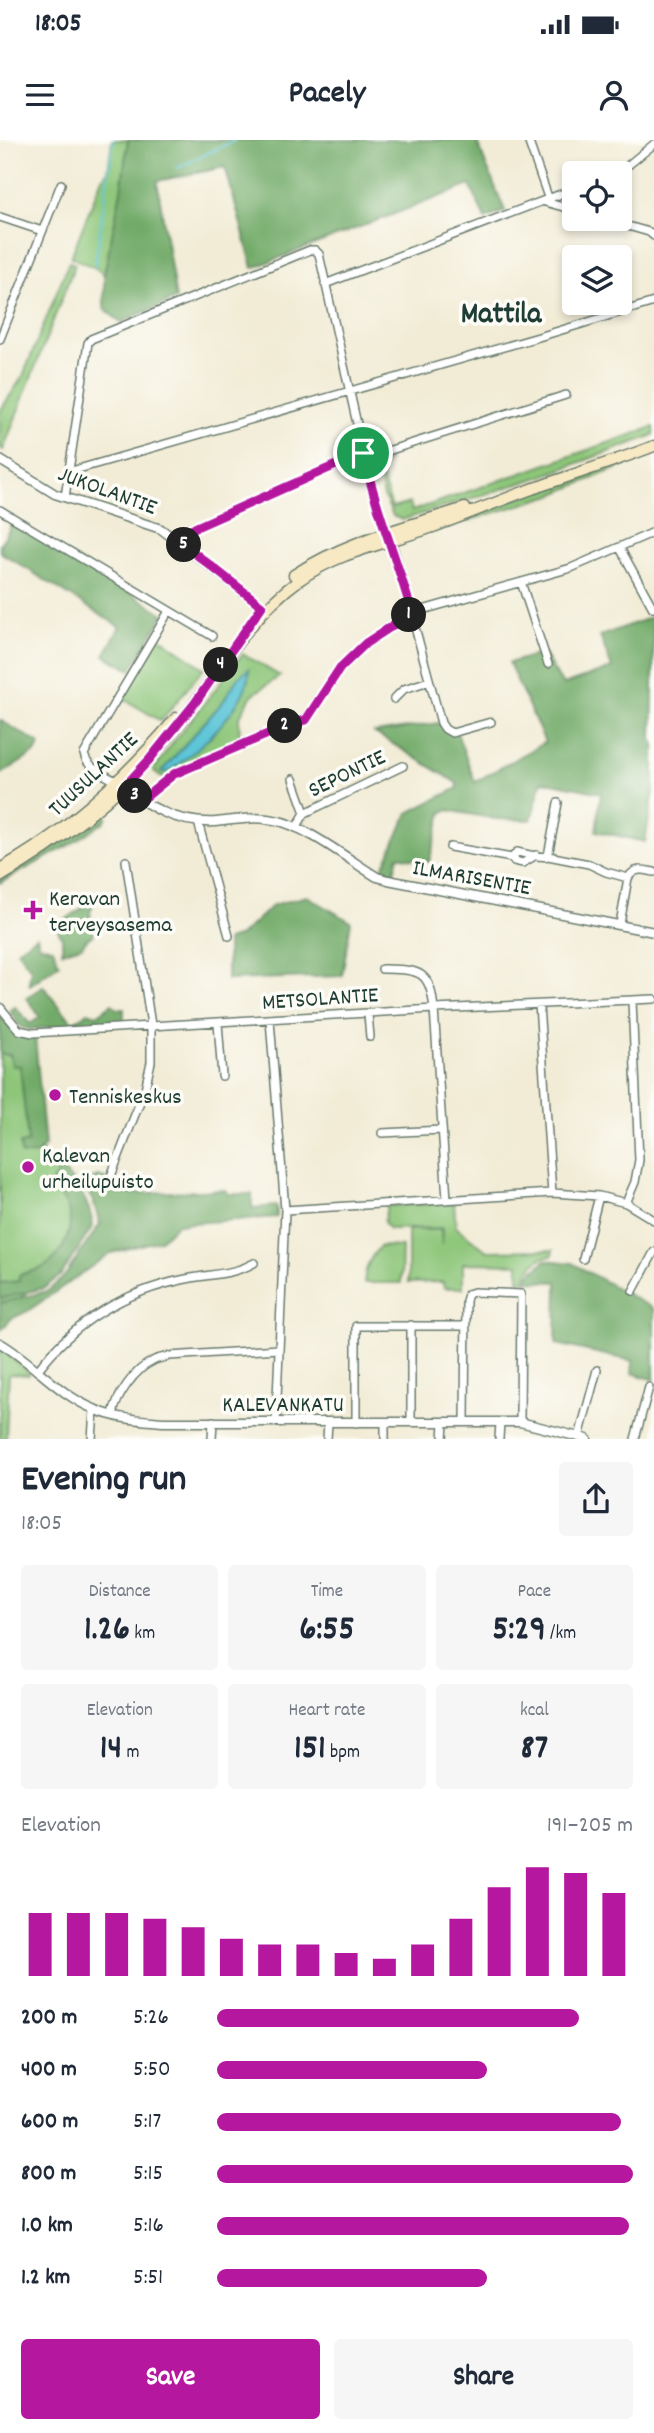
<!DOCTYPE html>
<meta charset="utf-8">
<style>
:root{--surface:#fff;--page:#f6f6f7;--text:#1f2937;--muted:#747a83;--accent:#b5179e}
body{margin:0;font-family:Dekko,sans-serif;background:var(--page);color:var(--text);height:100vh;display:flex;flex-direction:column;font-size:26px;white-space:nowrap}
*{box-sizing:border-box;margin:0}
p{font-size:23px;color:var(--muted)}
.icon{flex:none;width:38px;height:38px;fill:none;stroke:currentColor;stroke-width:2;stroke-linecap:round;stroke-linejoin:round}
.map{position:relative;height:1299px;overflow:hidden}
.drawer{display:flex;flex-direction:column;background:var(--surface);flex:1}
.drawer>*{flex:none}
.fabs{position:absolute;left:562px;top:21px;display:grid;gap:14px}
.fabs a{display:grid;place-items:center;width:70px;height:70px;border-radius:7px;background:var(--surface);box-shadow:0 4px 10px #0003;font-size:35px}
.pin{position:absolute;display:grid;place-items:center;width:60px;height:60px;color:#fff;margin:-30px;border:4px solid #fff;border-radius:50%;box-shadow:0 2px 7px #0007}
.km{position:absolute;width:35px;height:35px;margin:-18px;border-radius:50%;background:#222;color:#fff;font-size:19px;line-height:35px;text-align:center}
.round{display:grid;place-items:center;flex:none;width:74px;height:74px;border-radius:7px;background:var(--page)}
.summary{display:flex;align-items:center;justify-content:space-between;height:119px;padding:0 21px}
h1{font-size:38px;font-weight:700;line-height:52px}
.figures{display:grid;grid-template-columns:repeat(3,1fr);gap:10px;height:119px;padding:7px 21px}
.figures div{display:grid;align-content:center;border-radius:7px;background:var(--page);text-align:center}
.figures b{font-size:35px;font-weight:700}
.figures small{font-size:19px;font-weight:400}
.figures p{font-size:19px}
.chart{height:196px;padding:14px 21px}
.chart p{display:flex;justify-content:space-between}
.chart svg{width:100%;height:126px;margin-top:7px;stroke:var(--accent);stroke-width:6}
.action{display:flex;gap:14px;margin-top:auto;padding:14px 21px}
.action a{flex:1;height:80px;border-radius:7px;background:var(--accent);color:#fff;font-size:28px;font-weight:700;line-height:80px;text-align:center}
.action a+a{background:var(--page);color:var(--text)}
ul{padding:0 21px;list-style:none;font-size:23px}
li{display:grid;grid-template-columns:112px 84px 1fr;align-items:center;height:52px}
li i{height:18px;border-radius:9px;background:var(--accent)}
.status{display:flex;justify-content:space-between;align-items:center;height:49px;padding:0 35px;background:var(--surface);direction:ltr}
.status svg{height:19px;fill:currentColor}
header{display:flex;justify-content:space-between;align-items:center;height:91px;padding:0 21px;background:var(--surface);font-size:32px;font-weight:700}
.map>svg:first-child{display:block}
.green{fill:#8dc679;stroke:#568256;stroke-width:2;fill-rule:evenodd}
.forest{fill:#72ab69;stroke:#48744e;stroke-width:2}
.water{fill:#5cc5d8;stroke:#3e8186;stroke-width:2}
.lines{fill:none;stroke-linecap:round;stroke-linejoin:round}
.stream{stroke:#5cc5d8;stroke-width:2}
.minor-casing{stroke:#697a6d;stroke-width:10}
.tertiary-casing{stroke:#697a6d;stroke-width:11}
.secondary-casing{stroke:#697a6d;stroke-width:13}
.minor{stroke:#fff;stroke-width:7}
.tertiary{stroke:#fff;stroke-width:8}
.secondary{stroke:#f7e9c3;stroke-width:10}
.route-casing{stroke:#fff;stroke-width:14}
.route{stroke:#b5179e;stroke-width:9}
.poi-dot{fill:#b5179e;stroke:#fdfcf7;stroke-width:2.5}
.labels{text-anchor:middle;stroke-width:7;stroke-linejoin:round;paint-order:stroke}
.street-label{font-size:23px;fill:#1f3d34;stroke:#fdfcf7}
.poi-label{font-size:23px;fill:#1f3d34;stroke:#fdfcf7;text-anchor:start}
.district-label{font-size:30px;font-weight:bold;fill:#1f3d34;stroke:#fdfcf7}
</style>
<div class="status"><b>18:05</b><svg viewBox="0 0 49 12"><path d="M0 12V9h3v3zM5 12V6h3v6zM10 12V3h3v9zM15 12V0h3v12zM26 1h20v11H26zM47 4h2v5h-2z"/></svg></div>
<header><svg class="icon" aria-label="menu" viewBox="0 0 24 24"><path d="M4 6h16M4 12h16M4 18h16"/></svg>Pacely<svg class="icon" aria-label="person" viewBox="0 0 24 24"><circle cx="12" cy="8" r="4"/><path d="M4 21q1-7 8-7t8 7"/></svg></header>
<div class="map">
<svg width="654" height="1299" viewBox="0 0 654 1299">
<rect width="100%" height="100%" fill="#fdfcf7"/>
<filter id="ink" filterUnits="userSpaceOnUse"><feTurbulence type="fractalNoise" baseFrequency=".0143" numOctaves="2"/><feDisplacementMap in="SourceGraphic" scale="14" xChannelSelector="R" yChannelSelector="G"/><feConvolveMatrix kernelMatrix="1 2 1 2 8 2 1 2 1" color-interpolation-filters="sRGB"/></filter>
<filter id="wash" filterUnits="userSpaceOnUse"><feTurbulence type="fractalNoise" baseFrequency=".00686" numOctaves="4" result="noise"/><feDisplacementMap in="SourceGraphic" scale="28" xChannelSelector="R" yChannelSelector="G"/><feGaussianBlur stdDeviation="1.57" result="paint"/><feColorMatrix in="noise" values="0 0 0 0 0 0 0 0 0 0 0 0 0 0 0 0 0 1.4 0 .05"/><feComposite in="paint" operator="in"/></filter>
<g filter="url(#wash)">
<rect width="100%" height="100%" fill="#f2ecd6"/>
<!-- green -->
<path class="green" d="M112,0H128L121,51L104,135L96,128L71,117L102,38L108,31Z
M69,122L75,124L3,310L0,308V271L23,236Z
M654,287V295L540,337L402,380L393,376L384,357L375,323L386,317L389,321L385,322L386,325L379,328L392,368L410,363L412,371Z
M654,313L552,355L434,391L504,363Z
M159,497L204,528L161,581L122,558Z
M243,514L280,536L252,555L239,578L240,603L165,639L153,631L168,609ZM222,563L233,568L210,597L162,631Z
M0,907L23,908L37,1006L75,1049L85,1070L49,1133L0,1176Z
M454,1063L456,1087L487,1111L553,1110L552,1116C538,1115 529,1129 523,1141H519V1124L463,1123V1148H444L443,1142L408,1143V1090H441L442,1105V1088L389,1089L384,1082L387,1066Z
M381,1106L402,1107L401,1143H364C365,1128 370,1116 381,1106Z
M0,1209L29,1232V1235L9,1234L6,1299H0Z"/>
<!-- forest -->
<path class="forest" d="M128,0H476L505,71L485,79L470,45L253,128L225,27L157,41L176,159L121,182L104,169V135L121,51Z
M14,381L164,474L131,530L104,515L120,487L0,412V405Z
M654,476L652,601L654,602V650L645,702L596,691L601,653L542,641L531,680L496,679L447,670L442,673L429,722L398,716L393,737L380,734L408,673L458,648L457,643L375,593L438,583L457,593L475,642L545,602L509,523L543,513L563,545L612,528L600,496Z
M0,580L40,604L35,613L0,635Z
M101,671L107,677L104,682L73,703L0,743V740Z
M307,756L351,782L342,836L227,840V800L240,796L273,765Z
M94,760L90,773L94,794L87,799L82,806L62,812V798L56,786Z
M37,796L39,805L53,808L59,824L30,845L29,843L31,829L17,810Z
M43,846L73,883L88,872L97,875L112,864L117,869H124V881L29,889L21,887L10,871L15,867L30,884L40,877L27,858Z
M0,874C9,888 17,897 35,896L45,1006L36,1014L21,1015L20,1004L28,1002L20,926H12L10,915L0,914Z
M61,1029C79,1046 89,1061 93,1086L61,1135L44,1148L0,1159V1143L19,1141V1135C27,1132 38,1131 45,1126C63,1115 75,1089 68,1069C64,1057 54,1052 52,1041Z
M98,1036L112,1041L118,1054L225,1050L229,1054H252V1068L277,1066V1077L178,1084L160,1100L111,1113L28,1171L11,1179L0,1191V1163L48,1151L64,1137L100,1084L93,1061L82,1042Z
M546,1120L572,1123L654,1169V1240L632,1233L633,1221L556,1204L557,1142L526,1141L530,1134Z"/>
<!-- water -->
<path class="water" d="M249,529C250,565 195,614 166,633L162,631L222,563L238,538Z"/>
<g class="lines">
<!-- stream -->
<path class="stream" d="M177,28L235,0
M95,126L113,0"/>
</g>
</g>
<g filter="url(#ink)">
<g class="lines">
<defs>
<path id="minor" d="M528,0L549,60
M615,33L621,31L654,4
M545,62L574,70
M0,77L42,91
M603,79L649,92L654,96
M325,144L574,49
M0,199L61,44
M365,318L566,255
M68,332L542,196L654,162
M65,357L88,203L91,199L310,110H315L319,114L372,351L394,410L441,583L445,589L452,593L491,582
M0,370L212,496
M174,397L363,313
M620,408L653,468
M521,442L548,524
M394,559L404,549L429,541
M293,639L305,673
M116,641C104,634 87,629 84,614L169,471
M142,660L174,634L296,581L306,580L340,528L366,504L412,473L571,428L654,392
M198,682L229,796
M296,688L305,673L403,626
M450,707L512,718
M536,715L523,723L514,721L512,718L517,712C527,714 539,718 548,716L589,724L606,732L628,738
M548,716L558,663
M620,784L628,738C635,727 643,730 654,732
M382,829C419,830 430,829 434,869L447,1059
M539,865L552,1053
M0,867L19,890L33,893L434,869L654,859
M368,874L370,897
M270,880L285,1070L276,1282
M218,883L222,936
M382,993L442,990
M111,1036L145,949L151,922V885L126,721
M626,1063L635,1042L639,1020L632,861
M285,1070L552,1053L599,1056L626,1063L654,1080
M583,1119L599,1056
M633,1151L654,1112
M37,1231C75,1181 125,1151 186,1139C209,1134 233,1135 254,1123
M113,1275C116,1256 135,1229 153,1221C157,1218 164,1218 169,1216L279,1209
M411,1282V1185
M465,1282L466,1161L468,1154L474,1152L521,1154L520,1282
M356,1283V1186H465
M579,1297L597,1230
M92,1299L94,1270
M212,1299L213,1281
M327,1299L328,1283
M385,1299V1283
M443,1299L444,1283
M499,1299L500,1282
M635,1299L649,1247"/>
<path id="tertiary" d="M0,320L55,354L161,389L267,470
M118,643C148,667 177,684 215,682C235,680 255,676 274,680C305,685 349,720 377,737L388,740L654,792
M0,1203C33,1222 58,1254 94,1269C115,1279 141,1280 163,1282H520L587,1299"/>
<path id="secondary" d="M294,435C345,401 406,387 465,368
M0,729C68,691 126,637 176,578
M0,737C70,696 130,647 180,583C217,535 248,477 298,441C337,412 385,404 430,388C463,376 496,362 529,350C571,335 613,322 654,306"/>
</defs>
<!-- minor casing -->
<use href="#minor" class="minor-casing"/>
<!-- tertiary casing -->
<use href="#tertiary" class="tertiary-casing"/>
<!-- secondary casing -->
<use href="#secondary" class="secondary-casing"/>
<!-- minor -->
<use href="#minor" class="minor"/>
<!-- tertiary -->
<use href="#tertiary" class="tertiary"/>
<!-- secondary -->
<use href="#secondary" class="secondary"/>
</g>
</g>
<g class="lines" filter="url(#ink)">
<defs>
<path id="route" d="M363,313C375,368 397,419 412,473L366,503L340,528L306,580L296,582L174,634L142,660L124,647L149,620L195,563L262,466L174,397Z"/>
</defs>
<!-- route casing -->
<use href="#route" class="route-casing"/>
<!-- route -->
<use href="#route" class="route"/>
</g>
<!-- markers -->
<g class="poi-dot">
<path d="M29.5 759.5h7v7h7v7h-7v7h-7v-7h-7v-7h7z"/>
<circle cx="55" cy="955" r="7"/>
<circle cx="28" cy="1027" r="7"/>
</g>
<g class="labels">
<!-- street labels -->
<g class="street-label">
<text transform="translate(108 349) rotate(20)" y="8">JUKOLANTIE</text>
<text transform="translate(346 632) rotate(-26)" y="8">SEPONTIE</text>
<text transform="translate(92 633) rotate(-43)" y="8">TUUSULANTIE</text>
<text transform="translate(472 736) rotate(10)" y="8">ILMARISENTIE</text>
<text transform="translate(320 857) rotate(-4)" y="8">METSOLANTIE</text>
<text x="283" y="1271">KALEVANKATU</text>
</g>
<!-- poi labels -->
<g class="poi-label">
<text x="49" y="765">Keravan<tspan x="49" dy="26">terveysasema</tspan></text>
<text x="69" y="963">Tenniskeskus</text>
<text x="42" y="1022">Kalevan<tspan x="42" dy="26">urheilupuisto</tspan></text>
</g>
<!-- district labels -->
<g class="district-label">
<text x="501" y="182">Mattila</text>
</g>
</g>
</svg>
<div class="fabs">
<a><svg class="icon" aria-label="locate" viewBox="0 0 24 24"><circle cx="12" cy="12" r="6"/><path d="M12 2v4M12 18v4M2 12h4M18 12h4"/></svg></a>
<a><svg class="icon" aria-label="layers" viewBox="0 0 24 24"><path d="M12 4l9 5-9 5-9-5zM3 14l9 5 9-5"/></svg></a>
</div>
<div class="pin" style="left:363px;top:313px;background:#1e9e55"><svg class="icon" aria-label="arrive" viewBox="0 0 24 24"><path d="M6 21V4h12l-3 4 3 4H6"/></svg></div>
<b class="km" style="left:409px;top:475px">1</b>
<b class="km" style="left:285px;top:586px">2</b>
<b class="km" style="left:135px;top:656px">3</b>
<b class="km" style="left:221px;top:525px">4</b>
<b class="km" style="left:184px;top:405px">5</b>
</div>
<section class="drawer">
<div class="summary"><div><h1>Evening run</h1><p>18:05</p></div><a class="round"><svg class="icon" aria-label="share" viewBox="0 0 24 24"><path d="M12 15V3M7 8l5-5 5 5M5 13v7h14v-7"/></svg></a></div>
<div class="figures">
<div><p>Distance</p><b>1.26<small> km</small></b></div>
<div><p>Time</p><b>6:55</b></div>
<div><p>Pace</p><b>5:29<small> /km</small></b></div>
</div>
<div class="figures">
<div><p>Elevation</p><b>14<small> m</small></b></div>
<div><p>Heart rate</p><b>151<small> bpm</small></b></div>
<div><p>kcal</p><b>87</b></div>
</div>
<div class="chart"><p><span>Elevation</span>191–205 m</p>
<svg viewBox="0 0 160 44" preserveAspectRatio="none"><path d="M5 44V22M15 44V22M25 44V22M35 44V24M45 44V27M55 44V31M65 44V33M75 44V33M85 44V36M95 44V38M105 44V33M115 44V24M125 44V13M135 44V6M145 44V8M155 44V15"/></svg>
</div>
<ul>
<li><b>200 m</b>5:26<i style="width:87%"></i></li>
<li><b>400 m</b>5:50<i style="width:65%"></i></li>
<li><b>600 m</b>5:17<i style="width:97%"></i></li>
<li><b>800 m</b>5:15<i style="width:100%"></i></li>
<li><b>1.0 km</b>5:16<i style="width:99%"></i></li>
<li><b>1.2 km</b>5:51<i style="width:65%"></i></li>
</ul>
<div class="action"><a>Save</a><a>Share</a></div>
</section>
